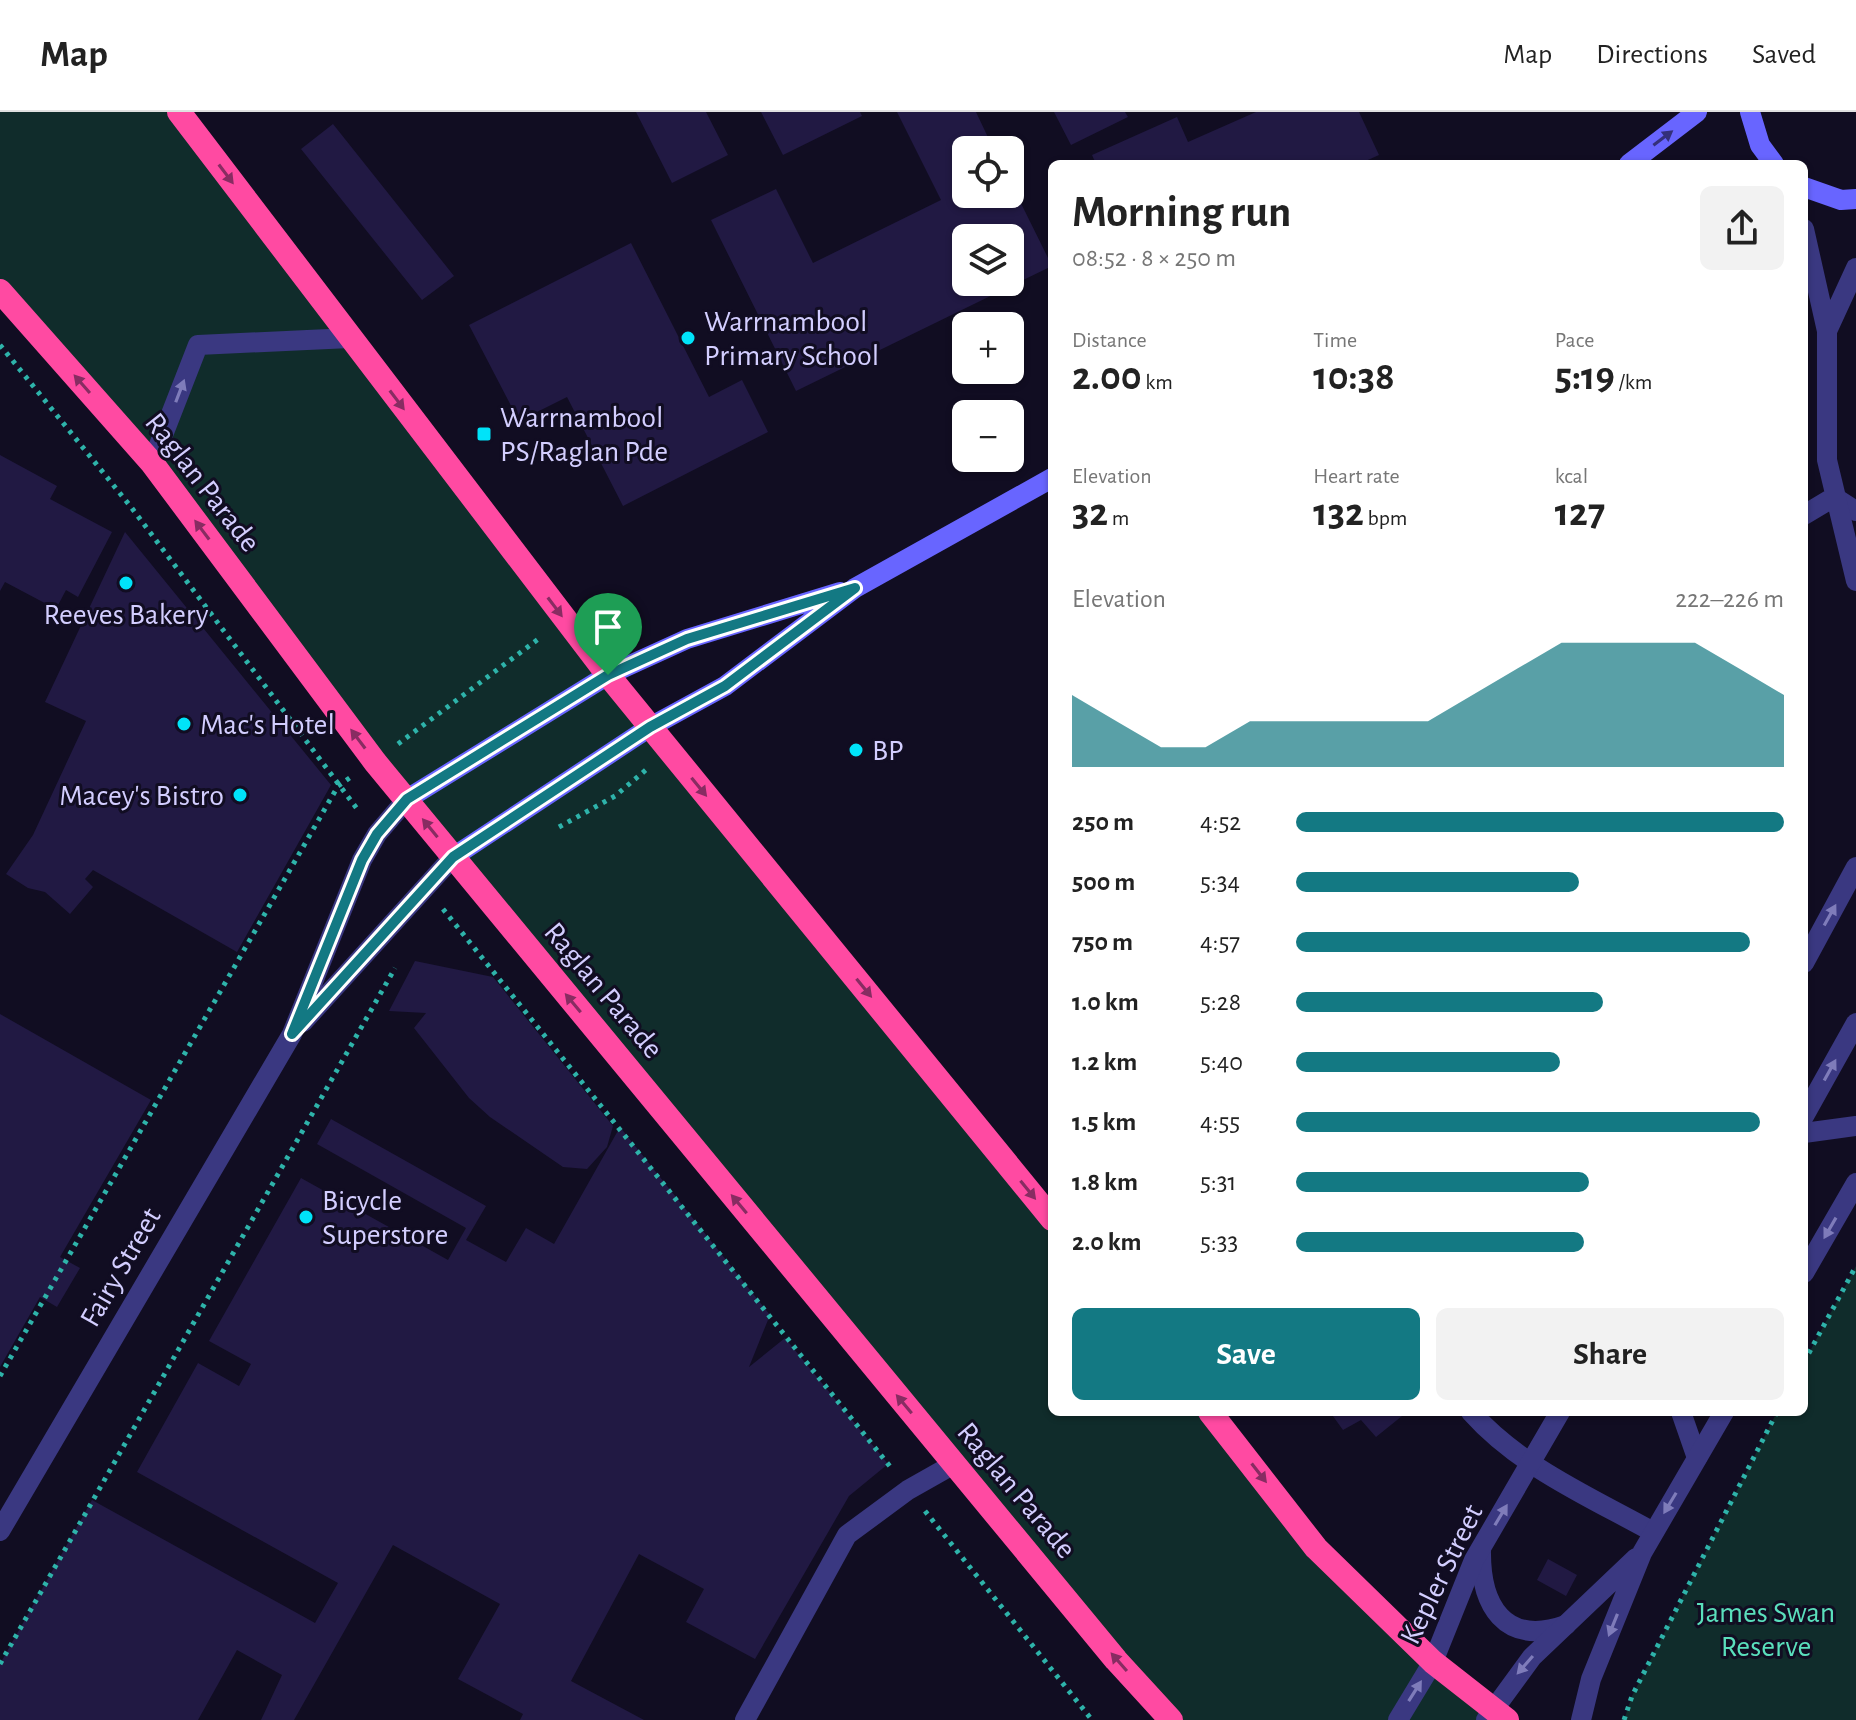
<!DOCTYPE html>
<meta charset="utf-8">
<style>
:root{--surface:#fff;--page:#f2f2f2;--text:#222;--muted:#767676;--line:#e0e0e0;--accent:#137983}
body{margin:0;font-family:"Alegreya Sans",sans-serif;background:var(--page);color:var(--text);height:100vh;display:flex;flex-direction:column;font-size:30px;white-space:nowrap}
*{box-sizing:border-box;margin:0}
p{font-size:26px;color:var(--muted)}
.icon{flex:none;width:44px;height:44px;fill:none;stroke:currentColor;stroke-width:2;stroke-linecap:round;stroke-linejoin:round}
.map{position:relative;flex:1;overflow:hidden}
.drawer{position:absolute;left:1048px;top:48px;width:760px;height:1256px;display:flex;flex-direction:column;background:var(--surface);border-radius:12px;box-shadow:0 2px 6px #0004}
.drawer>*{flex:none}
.controls{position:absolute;left:952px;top:24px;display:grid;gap:16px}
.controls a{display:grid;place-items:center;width:72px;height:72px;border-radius:12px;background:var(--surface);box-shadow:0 2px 6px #0004;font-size:40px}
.pin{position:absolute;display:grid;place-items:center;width:68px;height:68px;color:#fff;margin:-82px -34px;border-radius:50% 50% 50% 0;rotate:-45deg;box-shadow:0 0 8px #0007}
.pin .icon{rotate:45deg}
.round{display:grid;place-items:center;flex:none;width:84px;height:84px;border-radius:12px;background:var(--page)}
.headline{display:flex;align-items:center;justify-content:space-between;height:136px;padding:0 24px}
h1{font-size:44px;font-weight:700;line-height:60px}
.stats{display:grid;grid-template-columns:repeat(3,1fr);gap:12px;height:136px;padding:8px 24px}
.stats div{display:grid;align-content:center}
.stats b{font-size:40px;font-weight:700}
.stats small{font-size:22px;font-weight:400}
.stats p{font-size:22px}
.chart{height:224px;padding:16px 24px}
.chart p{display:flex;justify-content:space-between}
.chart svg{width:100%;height:144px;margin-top:8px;fill:var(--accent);opacity:.7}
.cta{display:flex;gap:16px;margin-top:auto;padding:16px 24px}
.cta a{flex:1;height:92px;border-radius:12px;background:var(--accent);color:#fff;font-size:32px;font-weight:700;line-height:92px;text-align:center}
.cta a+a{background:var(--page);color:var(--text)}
ul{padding:0 24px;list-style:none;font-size:26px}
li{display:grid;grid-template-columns:128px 96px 1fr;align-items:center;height:60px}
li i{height:20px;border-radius:10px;background:var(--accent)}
header{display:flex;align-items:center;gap:48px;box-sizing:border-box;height:112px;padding:0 40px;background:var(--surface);border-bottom:2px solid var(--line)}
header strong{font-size:38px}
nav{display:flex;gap:44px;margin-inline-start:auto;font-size:28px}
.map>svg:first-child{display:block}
.green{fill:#102c2b}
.building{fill:#211943;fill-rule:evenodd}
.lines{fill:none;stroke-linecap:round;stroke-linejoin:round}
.path{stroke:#2eb3aa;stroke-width:5;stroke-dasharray:4 6;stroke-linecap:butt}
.lane{stroke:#3a3881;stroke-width:20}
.street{stroke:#3a3881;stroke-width:20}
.secondary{stroke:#6865ff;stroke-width:20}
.highway{stroke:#ff4aa2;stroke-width:24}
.oneway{fill:#34307a}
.oneway2{fill:#882c62}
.oneway3{fill:#7f7cba}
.route-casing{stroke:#fff;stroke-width:16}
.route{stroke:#137983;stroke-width:10}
.poi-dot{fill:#00e3f9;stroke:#110d22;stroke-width:3}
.labels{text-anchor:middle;stroke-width:6;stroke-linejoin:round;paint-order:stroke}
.poi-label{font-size:30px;fill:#d3ceff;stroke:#110d22;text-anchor:start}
.street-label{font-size:30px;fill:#d3ceff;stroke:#110d22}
.park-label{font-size:30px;fill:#5adfbc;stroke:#110d22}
</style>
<header>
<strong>Map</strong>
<nav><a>Map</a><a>Directions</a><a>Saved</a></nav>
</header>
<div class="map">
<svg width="1856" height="1608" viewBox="0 0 1856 1608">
<rect width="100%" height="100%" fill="#110d22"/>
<!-- green -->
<path class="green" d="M0,0H179L1052,1107V1300H1210L1316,1436L1507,1608H1171L0,179Z
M1856,1154V1608H1624L1632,1584L1777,1300H1804V1250Z"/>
<!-- building -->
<path class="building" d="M636,0H706L728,43L672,71Z
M761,0H860L862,4L783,43Z
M897,0H976L994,38H966V82H1010V69L1052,154L796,279L711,108L776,77L813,151L941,88ZM966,126H1010V170H966Z
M1054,0H1125L1128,5L1071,33Z
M1256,0H1359L1379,43L1359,52H1096L1092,43L1177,5L1188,30Z
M333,12L454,164L422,188L301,37Z
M631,131L709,285L742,268L768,320L623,394L567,285L519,309L469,213Z
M0,343L57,374L50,387L112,420L78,485L66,478L56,497L5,470L0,479Z
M125,420L331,673L237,840L93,758L85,767L93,775L70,802L45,780L28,776L6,762L33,723L86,609L45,590Z
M415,849L493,865L613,1014L607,1035L587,1057L563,1055L490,1005L469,986L414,916L426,901L389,899Z
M0,902L151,988L60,1145L80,1156L57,1195L40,1185L0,1255Z
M331,1007L486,1094L466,1128L506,1150L526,1116L554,1132L620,1015L770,1203L749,1255L785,1226L888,1352L849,1384L755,1547L686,1510L704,1477L639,1442L571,1569L644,1608H520L523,1602L458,1567L500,1492L393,1433L294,1608H261L282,1563L237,1538L198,1608H0V1552L92,1388L315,1511L338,1471L137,1360L198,1251L239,1274L251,1252L209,1229L301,1066L448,1148L466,1116L317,1032Z
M1330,1300H1407L1376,1325L1361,1308L1343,1318Z
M1548,1447L1577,1463L1566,1484L1537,1468Z"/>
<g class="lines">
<!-- path -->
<path class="path" d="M0,233L131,395L358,698
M398,632L541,525
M559,715L615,684L647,657
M443,797L892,1357
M1804,1250L1856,1154
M0,1264L338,674L351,665
M925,1399L1092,1608
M0,1552L395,856
M1624,1608L1632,1584L1777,1300"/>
<!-- lane -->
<path class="lane" d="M152,351L198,233L350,226
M1834,385L1856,399
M1804,1004L1856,911
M1804,1021L1856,1014
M1471,1300C1520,1355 1590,1385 1653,1420
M1681,1300L1697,1346
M1481,1437C1480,1493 1504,1535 1566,1513
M745,1608L847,1423L908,1378L954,1352"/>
<!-- street -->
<path class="street" d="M1804,117L1827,219V348L1856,469
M1827,219L1856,156
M1804,403L1834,385
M1804,851L1856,755
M303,910L453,745
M1804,1161L1856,1071
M0,1419L292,922L362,748L377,722L407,687
M1398,1608L1433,1550L1474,1448L1560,1300
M1486,1608L1532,1545L1636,1446
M1581,1608L1591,1567L1642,1441L1724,1300"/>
<!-- secondary -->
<path class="secondary" d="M1750,0L1760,33L1774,52
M1629,52L1697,0
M1804,75L1841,88L1856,87
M407,687L608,563L687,527L840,480
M453,745L650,615L725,574L855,476L1052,366"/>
<!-- highway -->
<path class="highway" d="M179,0L608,563L1052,1107
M0,179L152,351L375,650L1116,1548L1171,1608
M1210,1300L1316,1436L1433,1550L1507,1608"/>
</g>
<!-- one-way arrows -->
<defs><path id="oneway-solid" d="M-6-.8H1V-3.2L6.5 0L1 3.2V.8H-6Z" transform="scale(2)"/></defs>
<use class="oneway" href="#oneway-solid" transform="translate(1663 26) rotate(-37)"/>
<g class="oneway2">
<use href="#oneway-solid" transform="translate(226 62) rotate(53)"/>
<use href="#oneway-solid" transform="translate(82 272) rotate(-131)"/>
<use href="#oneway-solid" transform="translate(397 288) rotate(53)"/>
<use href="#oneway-solid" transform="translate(202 418) rotate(-127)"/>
<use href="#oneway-solid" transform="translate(555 495) rotate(53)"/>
<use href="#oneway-solid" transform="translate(358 627) rotate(-127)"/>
<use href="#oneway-solid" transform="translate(699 675) rotate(51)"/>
<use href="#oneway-solid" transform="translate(430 716) rotate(-129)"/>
<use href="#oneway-solid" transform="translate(864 876) rotate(51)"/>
<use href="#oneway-solid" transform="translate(573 891) rotate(-130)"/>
<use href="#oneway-solid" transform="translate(1028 1078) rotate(51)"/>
<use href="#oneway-solid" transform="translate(739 1092) rotate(-130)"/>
<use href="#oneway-solid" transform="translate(904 1292) rotate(-130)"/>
<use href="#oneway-solid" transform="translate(1259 1361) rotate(52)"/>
<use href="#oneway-solid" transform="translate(1119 1550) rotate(-131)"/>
</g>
<g class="oneway3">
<use href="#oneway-solid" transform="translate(180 279) rotate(-69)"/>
<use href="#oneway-solid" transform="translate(1830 803) rotate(-61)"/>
<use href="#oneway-solid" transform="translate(1830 958) rotate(-61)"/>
<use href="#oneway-solid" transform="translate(1830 1116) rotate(120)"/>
<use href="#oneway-solid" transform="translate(1670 1391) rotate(121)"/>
<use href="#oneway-solid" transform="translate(1501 1403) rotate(-59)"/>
<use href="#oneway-solid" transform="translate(1613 1513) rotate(112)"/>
<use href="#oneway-solid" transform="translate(1525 1553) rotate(131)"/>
<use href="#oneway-solid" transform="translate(1415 1579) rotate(-58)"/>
</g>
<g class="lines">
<defs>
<path id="route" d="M855,476L725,574L650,615L453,745L292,922L362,748L377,722L407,687L608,563L687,527Z"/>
</defs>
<!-- route casing -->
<use href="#route" class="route-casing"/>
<!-- route -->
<use href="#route" class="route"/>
</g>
<!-- markers -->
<g class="poi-dot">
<circle cx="688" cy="226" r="8"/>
<rect x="476" y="314" width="16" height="16" rx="4"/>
<circle cx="126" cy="471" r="8"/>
<circle cx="184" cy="612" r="8"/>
<circle cx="856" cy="638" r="8"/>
<circle cx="240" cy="683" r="8"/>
<circle cx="306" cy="1105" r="8"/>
</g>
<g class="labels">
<!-- poi labels -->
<g class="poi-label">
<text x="704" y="219">Warrnambool<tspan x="704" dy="34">Primary School</tspan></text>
<text x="500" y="315">Warrnambool<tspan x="500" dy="34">PS/Raglan Pde</tspan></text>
<text x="126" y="512" text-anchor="middle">Reeves Bakery</text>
<text x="200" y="622">Mac's Hotel</text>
<text x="872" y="648">BP</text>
<text x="224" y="693" text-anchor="end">Macey's Bistro</text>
<text x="322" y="1098">Bicycle<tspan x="322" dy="34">Superstore</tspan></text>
</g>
<!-- street labels -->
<g class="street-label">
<text transform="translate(203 370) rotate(52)" y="10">Raglan Parade</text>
<text transform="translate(604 878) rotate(50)" y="10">Raglan Parade</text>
<text transform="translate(120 1155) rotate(-60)" y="10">Fairy Street</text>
<text transform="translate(1017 1378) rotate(50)" y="10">Raglan Parade</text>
<text transform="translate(1441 1462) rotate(-64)" y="10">Kepler Street</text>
</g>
<!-- park labels -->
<g class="park-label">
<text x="1766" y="1510">James Swan<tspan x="1766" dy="34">Reserve</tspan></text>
</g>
</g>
</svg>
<div class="controls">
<a><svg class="icon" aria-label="locate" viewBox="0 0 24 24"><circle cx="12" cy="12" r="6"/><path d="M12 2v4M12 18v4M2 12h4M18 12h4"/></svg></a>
<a><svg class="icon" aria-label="layers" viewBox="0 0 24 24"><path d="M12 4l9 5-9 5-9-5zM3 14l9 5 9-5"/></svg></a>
<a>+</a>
<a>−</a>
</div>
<div class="pin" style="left:608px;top:563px;background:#1e9e55"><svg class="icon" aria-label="arrive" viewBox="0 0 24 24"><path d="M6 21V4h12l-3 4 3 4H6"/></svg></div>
<section class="drawer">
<div class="headline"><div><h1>Morning run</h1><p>08:52 · 8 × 250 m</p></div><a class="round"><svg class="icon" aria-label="share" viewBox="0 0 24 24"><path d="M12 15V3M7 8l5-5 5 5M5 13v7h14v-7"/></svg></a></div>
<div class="stats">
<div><p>Distance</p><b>2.00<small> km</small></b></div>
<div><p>Time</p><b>10:38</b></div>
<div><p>Pace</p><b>5:19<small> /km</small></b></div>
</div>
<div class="stats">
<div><p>Elevation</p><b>32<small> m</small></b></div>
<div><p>Heart rate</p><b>132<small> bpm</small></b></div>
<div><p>kcal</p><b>127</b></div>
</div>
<div class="chart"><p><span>Elevation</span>222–226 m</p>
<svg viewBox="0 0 160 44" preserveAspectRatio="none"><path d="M0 44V22L10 30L20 38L30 38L40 30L50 30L60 30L70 30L80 30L90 22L100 14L110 6L120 6L130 6L140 6L150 14L160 22V44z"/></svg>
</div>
<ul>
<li><b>250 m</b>4:52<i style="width:100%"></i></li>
<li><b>500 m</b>5:34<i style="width:58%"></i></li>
<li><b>750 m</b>4:57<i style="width:93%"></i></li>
<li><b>1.0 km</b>5:28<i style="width:63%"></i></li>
<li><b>1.2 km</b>5:40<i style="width:54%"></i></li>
<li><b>1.5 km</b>4:55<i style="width:95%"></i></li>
<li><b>1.8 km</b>5:31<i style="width:60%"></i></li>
<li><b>2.0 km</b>5:33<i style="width:59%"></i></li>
</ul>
<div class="cta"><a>Save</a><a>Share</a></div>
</section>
</div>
